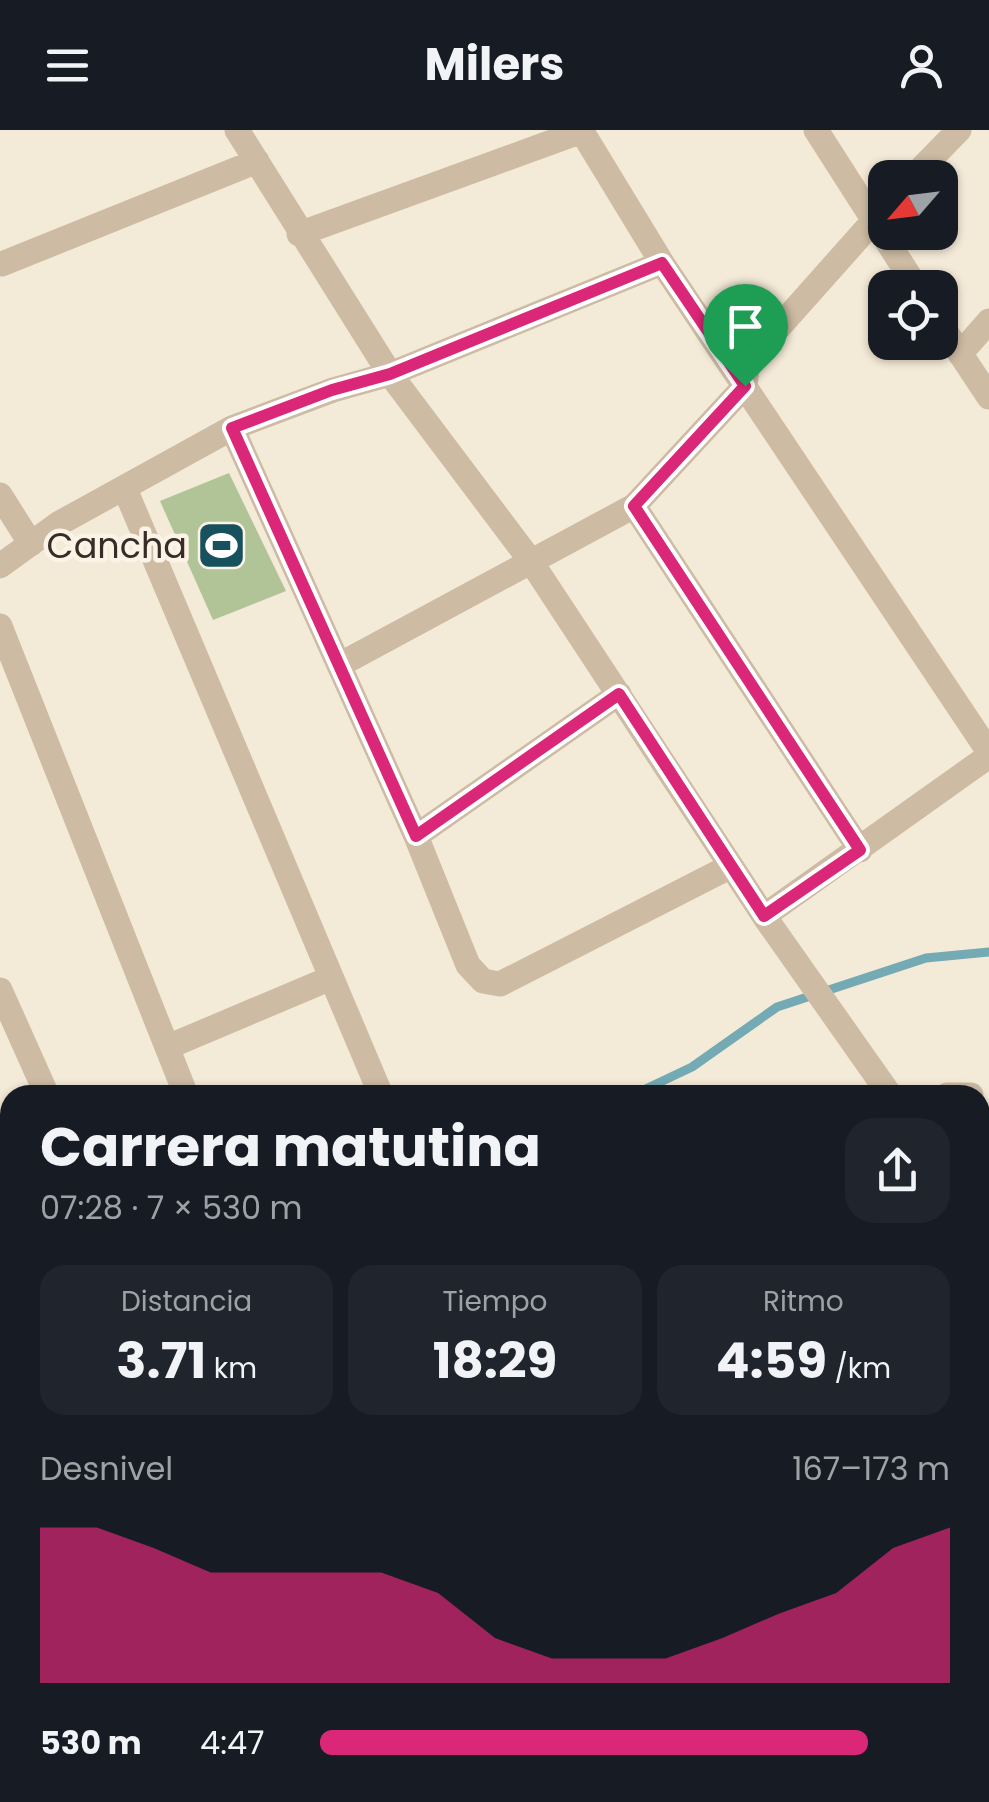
<!DOCTYPE html>
<html lang="es">
<meta charset="utf-8">
<style>
:root{--surface:#171b24;--page:#20242c;--text:#f1f3f6;--muted:#9ea1a6;--accent:#db2777}
body{margin:0;font-family:Poppins,sans-serif;background:var(--page);color:var(--text);height:100vh;display:flex;flex-direction:column;font-size:38px;white-space:nowrap}
*{box-sizing:border-box;margin:0}
p{font-size:32px;color:var(--muted)}
.icon{flex:none;width:55px;height:55px;fill:none;stroke:currentColor;stroke-width:2;stroke-linecap:round;stroke-linejoin:round}
.map{position:relative;flex:1;overflow:hidden}
.sheet{position:absolute;left:0px;top:955px;width:990px;height:718px;display:flex;flex-direction:column;background:var(--surface);border-radius:30px 30px 0 0;box-shadow:0 2px 8px #0004}
.sheet>*{flex:none}
.needle{width:65px;rotate:242deg}
.buttons{position:absolute;left:868px;top:30px;display:grid;gap:20px}
.buttons a{display:grid;place-items:center;width:90px;height:90px;border-radius:20px;background:var(--surface);box-shadow:0 2px 8px #0004;font-size:50px}
.pin{position:absolute;display:grid;place-items:center;width:85px;height:85px;color:#fff;margin:-102px -42px;border-radius:50% 50% 50% 0;rotate:-45deg;box-shadow:0 0 10px #0007}
.pin .icon{rotate:45deg}
.round{display:grid;place-items:center;flex:none;width:105px;height:105px;border-radius:30px;background:var(--page)}
.head{display:flex;align-items:center;justify-content:space-between;height:170px;padding:0 40px}
h1{font-size:55px;font-weight:700;line-height:75px}
.figures{display:grid;grid-template-columns:repeat(3,1fr);gap:15px;height:170px;padding:10px 40px}
.figures div{display:grid;align-content:center;border-radius:25px;background:var(--page);text-align:center}
.figures b{font-size:50px;font-weight:700}
.figures small{font-size:28px;font-weight:400}
.figures p{font-size:28px}
.chart{height:280px;padding:20px 40px}
.chart p{display:flex;justify-content:space-between}
.chart svg{width:100%;height:180px;margin-top:10px;fill:var(--accent);opacity:.7}
ul{padding:0 40px;list-style:none;font-size:32px}
li{display:grid;grid-template-columns:160px 120px 1fr;align-items:center;height:75px}
li i{height:25px;border-radius:12px;background:var(--accent)}
header{display:flex;justify-content:space-between;align-items:center;height:130px;padding:0 40px;background:var(--surface);font-size:45px;font-weight:700}
.map>svg:first-child{display:block}
.green{fill:#b0c497}
.lines{fill:none;stroke-linecap:round;stroke-linejoin:round}
.stream{stroke:#74aab4;stroke-width:9}
.minor{stroke:#cdbba3;stroke-width:25}
.route-casing{stroke:#fff;stroke-width:20}
.route{stroke:#db2777;stroke-width:12}
.labels{text-anchor:middle;stroke-width:9;stroke-linejoin:round;paint-order:stroke}
.poi-label{font-size:35px;fill:#372d26;stroke:#fbf3e5;text-anchor:end}
</style>
<header><svg class="icon" aria-label="menu" viewBox="0 0 24 24"><path d="M4 6h16M4 12h16M4 18h16"/></svg>Milers<svg class="icon" aria-label="person" viewBox="0 0 24 24"><circle cx="12" cy="8" r="4"/><path d="M4 21q1-7 8-7t8 7"/></svg></header>
<div class="map">
<svg width="989" height="1672" viewBox="0 0 989 1672">
<rect width="100%" height="100%" fill="#f4ead8"/>
<!-- green -->
<path class="green" d="M229,343L286,461L213,490L160,371Z"/>
<g class="lines">
<!-- stream -->
<path class="stream" d="M633,965L692,937L777,877L926,828L989,822
M0,1527L10,1522"/>
<!-- minor -->
<path class="minor" d="M237,0L390,244L530,430L764,786L989,626
M581,0L662,133L989,622
M816,0L917,158
M912,48L959,0
M299,104L582,1
M2,134L257,31
M940,193L989,267
M960,224L989,191
M232,298L416,706L468,835L483,851L500,854L731,736
M125,359L381,965
M0,365L31,414
M634,376L860,720
M0,436L58,394L232,298L333,260L390,244L662,133
M0,496L186,965
M341,534L634,376L745,256L748,232L885,78
M416,706L619,564
M764,786L890,965
M0,860L47,965
M170,916L331,848
M947,965H971
M980,1112L989,1107
M0,1203L10,1199
M980,1256L989,1266
M0,1286L10,1306
M980,1465L989,1473
M0,1642L10,1637
M71,1662L75,1672
M242,1662L245,1672
M407,1662L411,1672
M720,1662L728,1672
M947,1662L955,1672
M638,1672L655,1662"/>
</g>
<g class="lines">
<defs>
<path id="route" d="M662,133L745,256L634,376L860,720L764,786L619,564L416,706L232,298L332,260L390,244Z"/>
</defs>
<!-- route casing -->
<use href="#route" class="route-casing"/>
<!-- route -->
<use href="#route" class="route"/>
</g>
<!-- icons -->
<defs>
<symbol id="stadium-square" viewBox="-11 -11 22 22"><rect x="-9" y="-9" width="18" height="18" rx="4" fill="#17515d" stroke="#fbf3e5"/><path d="M0-5a6.5 5 0 1 0 0 10a6.5 5 0 1 0 0-10ZM-3.5-1.8h7v3.6h-7Z" fill="#fff"/></symbol>
</defs>
<g fill-rule="evenodd">
<use href="#stadium-square" x="194" y="388" width="55" height="55"/>
</g>
<g class="labels">
<!-- poi labels -->
<g class="poi-label">
<text x="187" y="428">Cancha</text>
</g>
</g>
</svg>
<div class="buttons">
<a><svg class="needle" viewBox="-14 -14 28 28"><path d="M0-13l5 13h-10z" fill="#e53935"/><path d="M0 13l5-13h-10z" fill="#9ea1a6"/></svg></a>
<a><svg class="icon" aria-label="locate" viewBox="0 0 24 24"><circle cx="12" cy="12" r="6"/><path d="M12 2v4M12 18v4M2 12h4M18 12h4"/></svg></a>
</div>
<div class="pin" style="left:745px;top:256px;background:#1e9e55"><svg class="icon" aria-label="arrive" viewBox="0 0 24 24"><path d="M6 21V4h12l-3 4 3 4H6"/></svg></div>
<section class="sheet">
<div class="head"><div><h1>Carrera matutina</h1><p>07:28 · 7 × 530 m</p></div><a class="round"><svg class="icon" aria-label="share" viewBox="0 0 24 24"><path d="M12 15V3M7 8l5-5 5 5M5 13v7h14v-7"/></svg></a></div>
<div class="figures">
<div><p>Distancia</p><b>3.71<small> km</small></b></div>
<div><p>Tiempo</p><b>18:29</b></div>
<div><p>Ritmo</p><b>4:59<small> /km</small></b></div>
</div>
<div class="chart"><p><span>Desnivel</span>167–173 m</p>
<svg viewBox="0 0 160 44" preserveAspectRatio="none"><path d="M0 44V6L10 6L20 11L30 17L40 17L50 17L60 17L70 22L80 33L90 38L100 38L110 38L120 33L130 27L140 22L150 11L160 6V44z"/></svg>
</div>
<ul>
<li><b>530 m</b>4:47<i style="width:87%"></i></li>
</ul>
</section>
</div>
